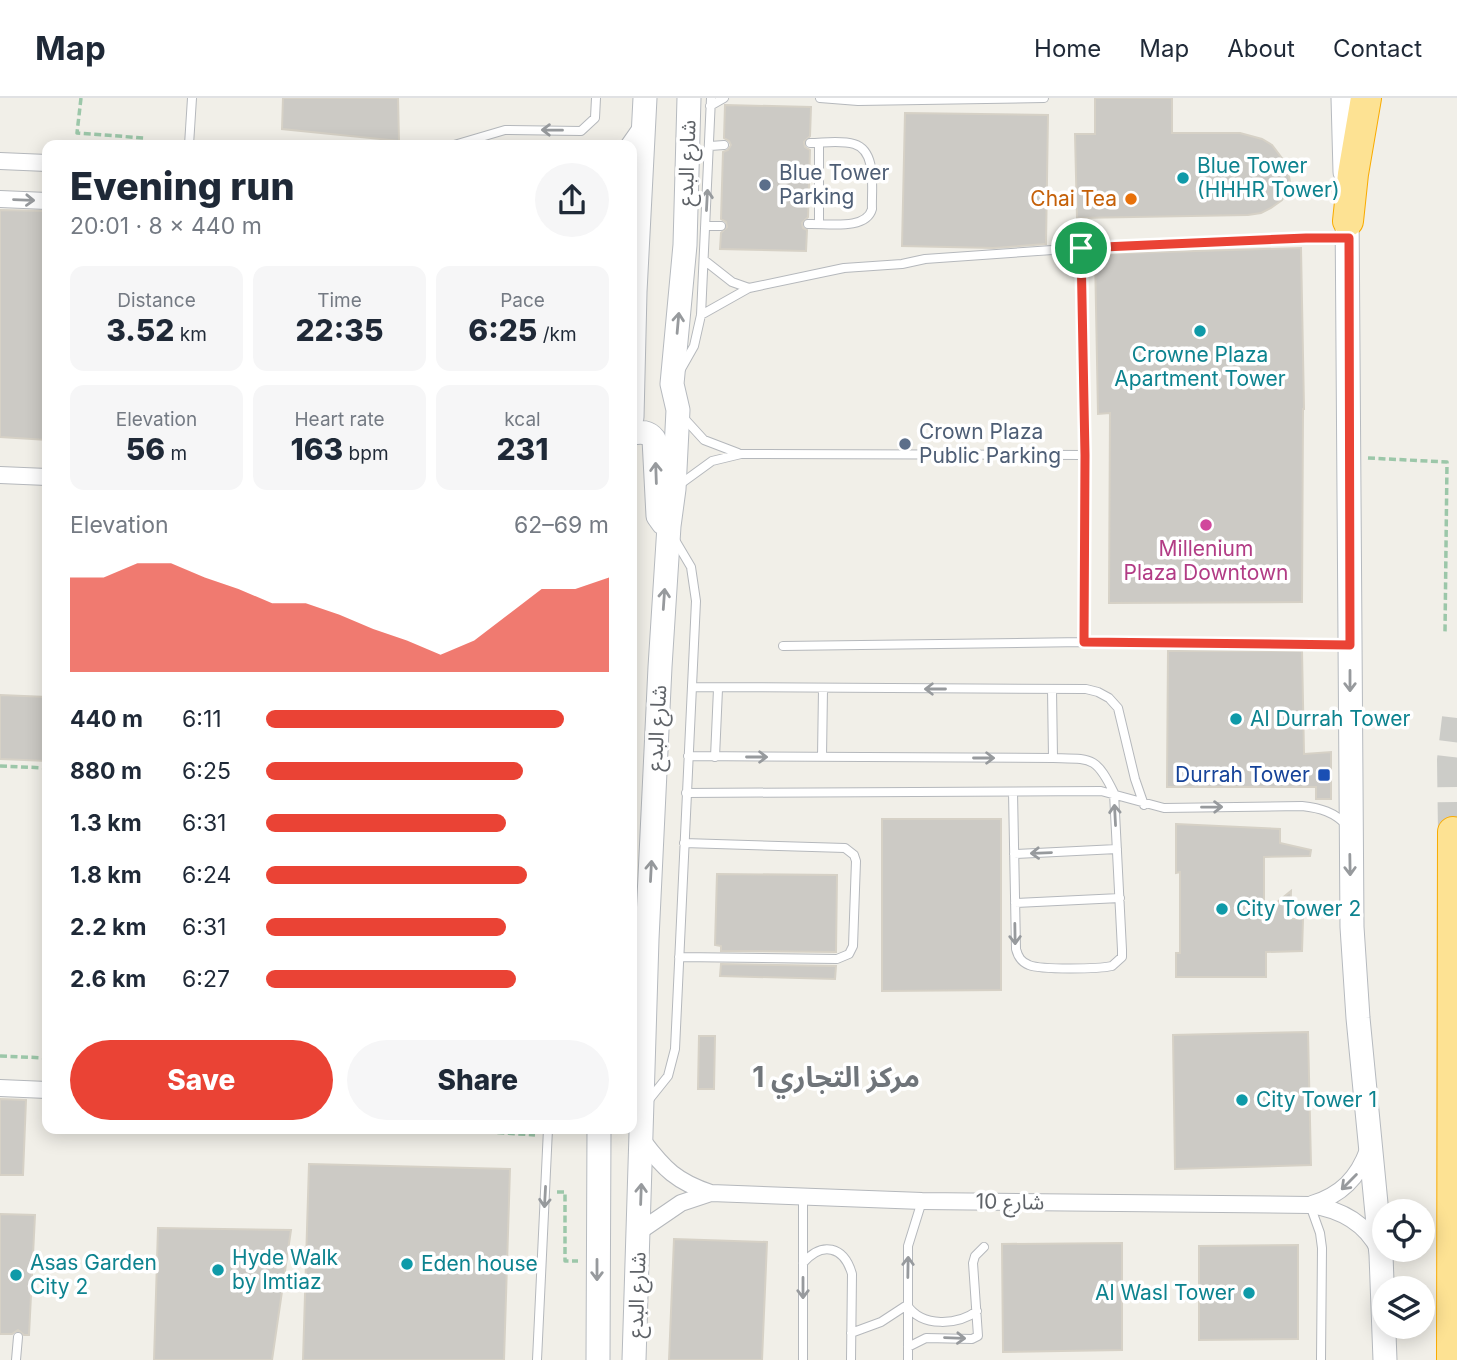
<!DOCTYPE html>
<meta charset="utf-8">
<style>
:root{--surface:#fff;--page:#f6f6f7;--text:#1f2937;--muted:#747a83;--line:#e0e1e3;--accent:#ea4335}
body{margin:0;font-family:Inter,"Noto Sans Arabic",sans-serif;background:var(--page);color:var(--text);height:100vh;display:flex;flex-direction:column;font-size:26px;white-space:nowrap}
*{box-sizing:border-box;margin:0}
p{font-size:23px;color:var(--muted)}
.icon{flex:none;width:38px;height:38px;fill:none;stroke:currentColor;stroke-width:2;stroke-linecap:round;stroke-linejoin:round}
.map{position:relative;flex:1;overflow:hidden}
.drawer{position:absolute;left:42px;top:42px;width:595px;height:994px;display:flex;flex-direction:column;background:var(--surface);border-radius:14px;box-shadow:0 4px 18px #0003}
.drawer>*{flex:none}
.fabs{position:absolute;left:1372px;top:1101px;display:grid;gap:14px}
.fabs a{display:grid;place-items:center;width:63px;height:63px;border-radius:50%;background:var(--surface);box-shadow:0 4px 18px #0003;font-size:35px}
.pin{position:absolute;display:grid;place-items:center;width:60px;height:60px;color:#fff;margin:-30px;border:4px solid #fff;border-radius:50%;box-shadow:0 2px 7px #0007}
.round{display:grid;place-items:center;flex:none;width:74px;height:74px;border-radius:37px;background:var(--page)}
.summary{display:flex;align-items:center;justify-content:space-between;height:119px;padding:0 28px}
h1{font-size:38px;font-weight:800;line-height:52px}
.metrics{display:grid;grid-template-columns:repeat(3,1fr);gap:10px;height:119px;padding:7px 28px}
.metrics div{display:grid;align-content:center;border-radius:14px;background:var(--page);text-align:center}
.metrics b{font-size:30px;font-weight:800}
.metrics small{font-size:19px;font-weight:400}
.metrics p{font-size:19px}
.chart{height:196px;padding:14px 28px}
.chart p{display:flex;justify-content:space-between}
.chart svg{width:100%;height:126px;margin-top:7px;fill:var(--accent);opacity:.7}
.button{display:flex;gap:14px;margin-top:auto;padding:14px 28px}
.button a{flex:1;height:80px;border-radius:42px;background:var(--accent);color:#fff;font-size:28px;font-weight:800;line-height:80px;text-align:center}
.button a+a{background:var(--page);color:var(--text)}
ul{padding:0 28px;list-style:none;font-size:23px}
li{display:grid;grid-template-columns:112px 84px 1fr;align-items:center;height:52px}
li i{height:18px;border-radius:9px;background:var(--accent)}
header{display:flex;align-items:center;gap:42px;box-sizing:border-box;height:98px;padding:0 35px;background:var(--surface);border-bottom:2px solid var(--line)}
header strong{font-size:33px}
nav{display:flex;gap:38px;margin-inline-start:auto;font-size:24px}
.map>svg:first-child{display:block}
.building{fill:#cccac5;stroke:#d6d1c6;stroke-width:2}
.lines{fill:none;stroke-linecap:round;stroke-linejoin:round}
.highway-tunnel{stroke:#ccccc8;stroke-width:30;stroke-dasharray:30 15;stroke-linecap:butt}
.lane-casing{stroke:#b5b8bc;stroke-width:10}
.street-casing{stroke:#b5b8bc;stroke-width:18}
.secondary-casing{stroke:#b6babf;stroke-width:25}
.highway-casing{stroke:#f9ab00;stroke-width:32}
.path{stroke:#9cc7a9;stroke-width:3.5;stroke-dasharray:7 3.5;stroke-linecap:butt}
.lane{stroke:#fff;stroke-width:8}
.street{stroke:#fff;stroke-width:16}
.secondary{stroke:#fff;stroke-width:23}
.highway{stroke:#fde293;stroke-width:30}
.oneway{stroke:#979a9d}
.route-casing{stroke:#fff;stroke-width:14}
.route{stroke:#ea4335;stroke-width:9}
.culture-dot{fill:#0f9aa8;stroke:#fff;stroke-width:2.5}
.service-dot{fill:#5c6f8a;stroke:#fff;stroke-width:2.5}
.food-dot{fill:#e8710a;stroke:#fff;stroke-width:2.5}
.hotel-dot{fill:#d1479c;stroke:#fff;stroke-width:2.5}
.transit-dot{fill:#1a4fb4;stroke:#fff;stroke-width:2.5}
.labels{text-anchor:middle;stroke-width:7;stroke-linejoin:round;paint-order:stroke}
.street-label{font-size:21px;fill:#5f6368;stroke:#fff}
.culture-label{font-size:21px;fill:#0d838f;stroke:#fff;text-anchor:start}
.service-label{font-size:21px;fill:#4e5e75;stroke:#fff;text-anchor:start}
.food-label{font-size:21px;fill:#c56008;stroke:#fff;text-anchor:end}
.hotel-label{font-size:21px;fill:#b23c85;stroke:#fff}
.transit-label{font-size:21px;fill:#164399;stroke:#fff;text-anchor:end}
.district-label{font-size:28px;font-weight:bold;fill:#70757a;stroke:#fff}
</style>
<header>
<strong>Map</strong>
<nav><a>Home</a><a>Map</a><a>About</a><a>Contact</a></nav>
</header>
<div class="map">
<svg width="1457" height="1262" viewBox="0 0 1457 1262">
<rect width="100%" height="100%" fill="#f1efe8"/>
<!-- building -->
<path class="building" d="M283,0H398L399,43L282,31Z
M1095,0H1172V35H1240L1262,41L1272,47L1287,67L1290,84L1287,93L1282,102L1271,110L1261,115L1248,117L1077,120L1075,36H1095Z
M725,7L811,9L810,38L804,44L805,49L810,52L808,119L802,125L803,130L807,132L806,153L720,151L721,135L727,129L726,124L721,121L723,54L728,52L731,47L729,43L724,40Z
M905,15L1048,17L1046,146L994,150L902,148Z
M0,112L47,113V342L0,339Z
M1301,150L1304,311H1303L1302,504L1109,505L1110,315L1098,316L1095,156Z
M1168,553H1302L1304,656L1331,654V701H1316V689H1167Z
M0,597L47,599V663L0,661Z
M882,721H1001V892L882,893Z
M1176,726L1280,731V745L1311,752L1310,758L1264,759V815L1291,793L1290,821H1303L1302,853L1266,854V879H1176V855H1180V774L1176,775Z
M717,776L837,777L836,854L721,853V848L715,847Z
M721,866L836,868L835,881L720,878Z
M1308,934L1311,1067L1175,1071L1173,937Z
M699,938H715L714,991H698Z
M0,1001L26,1002L23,1077H0Z
M309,1066L510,1071L504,1262H303Z
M0,1116L35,1117L29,1237H24L18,1232L12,1236H0Z
M158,1130L291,1132L272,1262H154Z
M674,1141L767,1144L762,1262H669Z
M1122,1145V1252L1003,1254L1002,1146Z
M1298,1147V1241L1199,1242V1148Z"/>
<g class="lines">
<!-- highway-tunnel -->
<path class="highway-tunnel" d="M1453,734L1452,662L1457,620"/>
<defs>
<path id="lane" d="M820,0L858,3L1044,0
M710,8L724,0
M189,47L192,0
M454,47L505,32L581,33L595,20L596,0
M710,48L724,47
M808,126C826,125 866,133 872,111C871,92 878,53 854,46C841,42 823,45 810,45
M819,126V45
M706,128H721
M1081,150L1085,357L1084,544
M704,162L732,184L749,190
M701,217L749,190L844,170L902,166L925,161L1081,150L1346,140
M681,271L694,248L701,217L711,0
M683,319L704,342L738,355
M679,387L712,363L741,356L1085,357
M783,548L1084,544L1347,547
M692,589L1086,591L1098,594L1109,600L1118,610L1135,681L1144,707
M1052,591L1053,660
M688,658L1053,660C1092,661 1096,658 1114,695L1122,852V859L1112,868C1099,871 1041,872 1029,867C1021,864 1018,859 1016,851L1013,694
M715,659L718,591
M822,659L823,591
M686,695L1101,693L1164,710L1302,708C1320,710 1335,714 1347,728
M1014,756L1117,751
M1015,805L1120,800
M679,859L837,861L849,856L853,848L856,763L854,757L845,750L684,745
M648,1003L668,978L675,951L696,503L691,469L675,442
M803,1098V1262
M1310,1107L1320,1135L1322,1150L1321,1262
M803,1165C822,1143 844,1148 852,1176L851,1262
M851,1235L881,1224L907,1207C922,1230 958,1227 977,1213
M908,1249L926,1240L972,1241L978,1238L973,1165L975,1158L984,1149
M16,1262L18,1239
M537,1262L548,1031
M908,1262V1148L922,1103"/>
<path id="street" d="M629,47L643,27
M0,63L47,65
M0,101L47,103
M0,377L47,379
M0,990L47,992
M643,1043C664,1071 677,1084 711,1095L922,1103L1310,1107C1339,1111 1365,1124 1379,1152
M1312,1106C1341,1097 1358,1080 1368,1052
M640,1133L681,1105L711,1095"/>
<path id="secondary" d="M1343,0L1345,74
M1347,108L1352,829L1358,920L1381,1157L1385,1262
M632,319L635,194L645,0
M632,335C641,334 648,333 654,341L658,418L663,425
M598,1262L599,1031
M634,1262L647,841L660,569L669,428L674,391L678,312L672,286L685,147L689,0"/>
<path id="highway" d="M1348,123L1353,76L1366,0
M1452,1262L1453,734"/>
</defs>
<!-- lane casing -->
<use href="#lane" class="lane-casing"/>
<!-- street casing -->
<use href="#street" class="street-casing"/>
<!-- secondary casing -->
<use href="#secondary" class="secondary-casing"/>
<!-- highway casing -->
<use href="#highway" class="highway-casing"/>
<!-- path -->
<path class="path" d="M81,0L77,35L144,40L143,47
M1368,360L1447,364L1445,535
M0,668L47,670
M0,958L47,960
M445,1031L535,1037
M557,1094H565V1163H578"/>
<!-- lane -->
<use href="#lane" class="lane"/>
<!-- street -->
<use href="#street" class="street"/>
<!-- secondary -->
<use href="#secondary" class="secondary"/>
<!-- highway -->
<use href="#highway" class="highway"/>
</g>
<!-- one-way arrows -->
<defs><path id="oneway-shaft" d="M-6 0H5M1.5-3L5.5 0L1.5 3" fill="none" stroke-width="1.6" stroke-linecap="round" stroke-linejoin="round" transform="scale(1.75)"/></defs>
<g class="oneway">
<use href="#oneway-shaft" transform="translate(552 32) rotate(-179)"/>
<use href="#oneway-shaft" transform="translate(24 102) rotate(2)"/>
<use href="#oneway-shaft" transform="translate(707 102) rotate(-87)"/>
<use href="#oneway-shaft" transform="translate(678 225) rotate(-85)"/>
<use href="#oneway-shaft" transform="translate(656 375) rotate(-92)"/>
<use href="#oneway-shaft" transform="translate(664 501) rotate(-86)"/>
<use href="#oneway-shaft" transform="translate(1350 583) rotate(90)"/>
<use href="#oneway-shaft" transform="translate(935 591) rotate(-180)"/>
<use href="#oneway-shaft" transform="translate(757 659)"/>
<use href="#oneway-shaft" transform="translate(984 660)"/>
<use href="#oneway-shaft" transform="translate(1212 709) rotate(-1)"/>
<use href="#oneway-shaft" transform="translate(1115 717) rotate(-93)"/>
<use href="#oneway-shaft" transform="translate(1041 755) rotate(178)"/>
<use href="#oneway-shaft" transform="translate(1350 767) rotate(89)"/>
<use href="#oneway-shaft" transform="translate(651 773) rotate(-87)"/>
<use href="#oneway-shaft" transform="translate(1015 836) rotate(89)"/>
<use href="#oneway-shaft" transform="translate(1349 1084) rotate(135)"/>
<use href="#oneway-shaft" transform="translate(641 1096) rotate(-88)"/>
<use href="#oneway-shaft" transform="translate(545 1099) rotate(93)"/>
<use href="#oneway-shaft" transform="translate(908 1169) rotate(-89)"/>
<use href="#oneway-shaft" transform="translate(597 1172) rotate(90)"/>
<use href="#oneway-shaft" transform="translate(803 1190) rotate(90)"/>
<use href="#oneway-shaft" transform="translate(955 1240) rotate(2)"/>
</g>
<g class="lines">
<defs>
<path id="route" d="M1306,140H1349L1350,547L1084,544L1085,357L1081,150Z"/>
</defs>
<!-- route casing -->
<use href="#route" class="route-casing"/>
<!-- route -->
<use href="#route" class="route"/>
</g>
<!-- markers -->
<g class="culture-dot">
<circle cx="1183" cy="80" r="7"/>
<circle cx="1200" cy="233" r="7"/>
<circle cx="1236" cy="621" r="7"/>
<circle cx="1222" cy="811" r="7"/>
<circle cx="1242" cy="1002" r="7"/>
<circle cx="407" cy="1166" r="7"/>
<circle cx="218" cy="1172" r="7"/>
<circle cx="16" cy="1177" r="7"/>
<circle cx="1249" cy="1195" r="7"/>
</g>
<g class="service-dot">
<circle cx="765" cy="87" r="7"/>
<circle cx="905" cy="346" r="7"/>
</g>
<circle class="food-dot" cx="1131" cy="101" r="7"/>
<circle class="hotel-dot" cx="1206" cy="427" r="7"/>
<rect class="transit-dot" x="1317" y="670" width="14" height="14" rx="3.5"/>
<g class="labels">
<!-- street labels -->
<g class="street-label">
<text transform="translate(687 65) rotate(-88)" y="7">شارع البدع</text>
<text transform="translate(657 630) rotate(-87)" y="7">شارع البدع</text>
<text transform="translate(1010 1104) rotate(1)" y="7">شارع 10</text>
<text transform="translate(637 1197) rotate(-88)" y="7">شارع البدع</text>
</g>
<!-- culture labels -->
<g class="culture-label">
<text x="1197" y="75">Blue Tower<tspan x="1197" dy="24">(HHHR Tower)</tspan></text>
<text x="1200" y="264" text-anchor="middle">Crowne Plaza<tspan x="1200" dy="24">Apartment Tower</tspan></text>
<text x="1250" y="628">Al Durrah Tower</text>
<text x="1236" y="818">City Tower 2</text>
<text x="1256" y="1009">City Tower 1</text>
<text x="232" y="1167">Hyde Walk<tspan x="232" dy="24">by Imtiaz</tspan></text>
<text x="30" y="1172">Asas Garden<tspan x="30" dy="24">City 2</tspan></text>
<text x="421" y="1173">Eden house</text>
<text x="1235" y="1202" text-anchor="end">Al Wasl Tower</text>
</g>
<!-- service labels -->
<g class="service-label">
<text x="779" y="82">Blue Tower<tspan x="779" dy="24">Parking</tspan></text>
<text x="919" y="341">Crown Plaza<tspan x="919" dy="24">Public Parking</tspan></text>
</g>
<!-- food labels -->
<g class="food-label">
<text x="1117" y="108">Chai Tea</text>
</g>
<!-- hotel labels -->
<g class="hotel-label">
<text x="1206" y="458">Millenium<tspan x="1206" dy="24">Plaza Downtown</tspan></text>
</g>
<!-- transit labels -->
<g class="transit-label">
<text x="1310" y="684">Durrah Tower</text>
</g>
<!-- district labels -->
<g class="district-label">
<text x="836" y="989">مركز التجاري 1</text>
</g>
</g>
</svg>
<div class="fabs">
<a><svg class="icon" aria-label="locate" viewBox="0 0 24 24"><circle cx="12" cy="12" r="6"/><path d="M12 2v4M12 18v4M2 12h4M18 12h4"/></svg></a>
<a><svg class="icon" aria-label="layers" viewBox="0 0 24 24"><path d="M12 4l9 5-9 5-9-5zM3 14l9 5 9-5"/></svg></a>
</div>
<div class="pin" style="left:1081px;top:150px;background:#1e9e55"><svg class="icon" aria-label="arrive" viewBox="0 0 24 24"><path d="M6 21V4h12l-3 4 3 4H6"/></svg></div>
<section class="drawer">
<div class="summary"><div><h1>Evening run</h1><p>20:01 · 8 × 440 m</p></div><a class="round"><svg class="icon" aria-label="share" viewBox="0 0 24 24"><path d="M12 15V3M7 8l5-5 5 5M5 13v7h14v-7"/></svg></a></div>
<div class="metrics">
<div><p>Distance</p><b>3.52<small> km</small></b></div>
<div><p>Time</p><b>22:35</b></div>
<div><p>Pace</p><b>6:25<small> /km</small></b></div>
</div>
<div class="metrics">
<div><p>Elevation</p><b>56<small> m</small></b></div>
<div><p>Heart rate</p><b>163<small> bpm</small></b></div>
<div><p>kcal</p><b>231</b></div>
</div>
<div class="chart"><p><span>Elevation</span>62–69 m</p>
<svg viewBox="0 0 160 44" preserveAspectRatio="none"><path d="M0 44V11L10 11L20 6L30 6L40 11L50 15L60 20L70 20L80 24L90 29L100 33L110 38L120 33L130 24L140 15L150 15L160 11V44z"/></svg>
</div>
<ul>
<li><b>440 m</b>6:11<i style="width:87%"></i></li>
<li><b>880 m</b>6:25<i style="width:75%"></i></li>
<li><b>1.3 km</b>6:31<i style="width:70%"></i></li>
<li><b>1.8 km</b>6:24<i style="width:76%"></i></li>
<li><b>2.2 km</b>6:31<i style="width:70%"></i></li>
<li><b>2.6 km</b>6:27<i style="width:73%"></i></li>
</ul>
<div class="button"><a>Save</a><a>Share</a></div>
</section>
</div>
